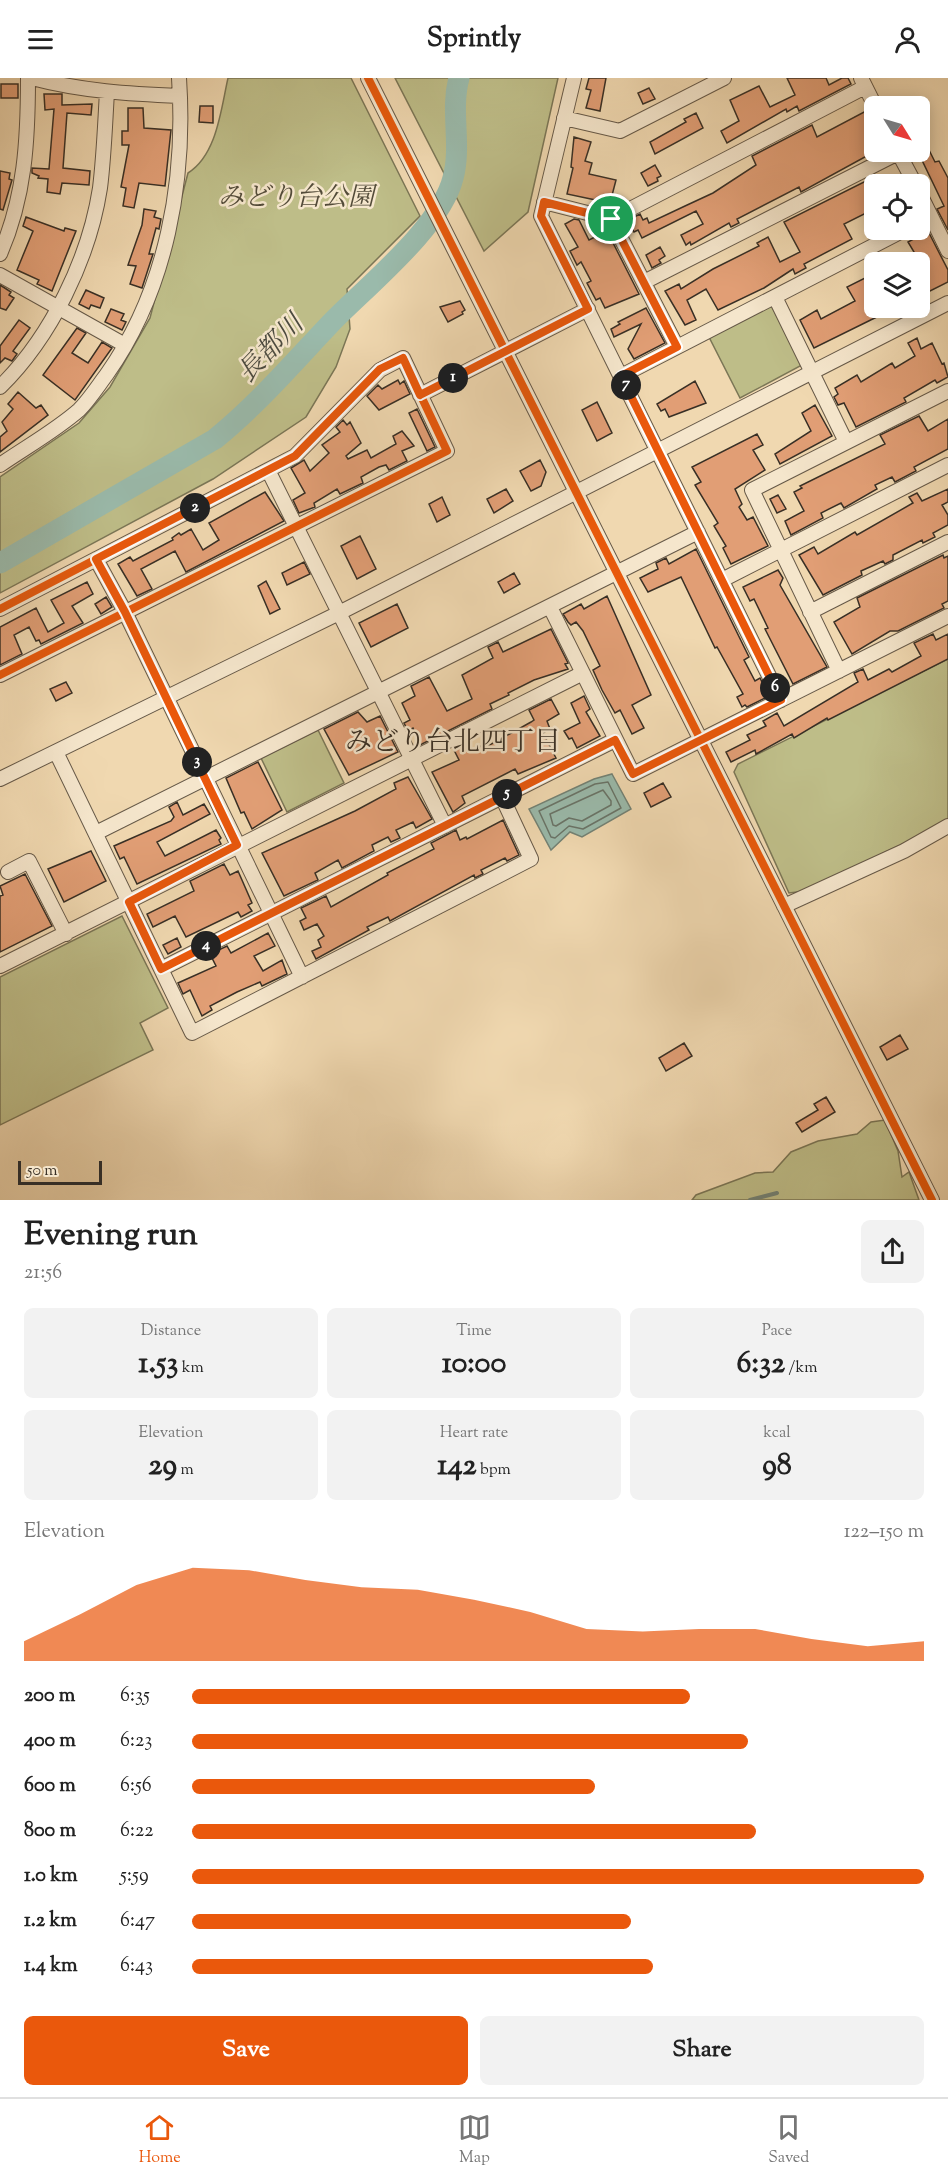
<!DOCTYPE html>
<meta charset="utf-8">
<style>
:root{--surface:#fff;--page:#f2f2f2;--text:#222;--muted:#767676;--line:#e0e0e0;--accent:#ea580c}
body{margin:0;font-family:"Sorts Mill Goudy","Noto Serif JP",serif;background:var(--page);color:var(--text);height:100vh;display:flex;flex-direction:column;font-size:22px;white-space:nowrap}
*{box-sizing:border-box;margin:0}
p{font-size:20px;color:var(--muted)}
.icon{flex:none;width:33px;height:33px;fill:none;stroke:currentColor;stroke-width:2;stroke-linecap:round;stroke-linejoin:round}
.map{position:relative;height:1122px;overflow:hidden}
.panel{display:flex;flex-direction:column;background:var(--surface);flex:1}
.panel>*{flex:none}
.needle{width:39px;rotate:127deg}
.tools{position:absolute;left:864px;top:18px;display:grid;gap:12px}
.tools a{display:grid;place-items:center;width:66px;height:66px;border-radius:9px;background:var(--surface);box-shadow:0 3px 15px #0003;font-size:30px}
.scale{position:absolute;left:18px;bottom:15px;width:84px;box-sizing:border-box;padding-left:6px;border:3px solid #382f25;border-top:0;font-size:16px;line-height:21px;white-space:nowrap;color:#382f25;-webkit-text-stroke:4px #f5e6cc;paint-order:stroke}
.pin{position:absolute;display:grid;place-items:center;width:51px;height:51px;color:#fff;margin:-26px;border:3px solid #fff;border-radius:50%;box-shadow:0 2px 6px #0007}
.km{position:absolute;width:30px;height:30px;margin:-15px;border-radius:50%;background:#222;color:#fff;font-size:16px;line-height:30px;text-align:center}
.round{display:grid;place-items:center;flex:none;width:63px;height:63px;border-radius:9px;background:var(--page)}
.headline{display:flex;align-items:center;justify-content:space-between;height:102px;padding:0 24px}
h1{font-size:33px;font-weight:800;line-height:45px}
.metrics{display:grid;grid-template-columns:repeat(3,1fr);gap:9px;height:102px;padding:6px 24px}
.metrics div{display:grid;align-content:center;border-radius:9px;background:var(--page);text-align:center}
.metrics b{font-size:30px;font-weight:800}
.metrics small{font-size:16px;font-weight:400}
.metrics p{font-size:16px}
.chart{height:168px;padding:12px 24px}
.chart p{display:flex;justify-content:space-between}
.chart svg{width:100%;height:108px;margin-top:6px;fill:var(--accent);opacity:.7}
.action{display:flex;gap:12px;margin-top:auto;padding:12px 24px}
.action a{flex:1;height:69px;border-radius:9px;background:var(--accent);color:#fff;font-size:24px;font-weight:800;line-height:69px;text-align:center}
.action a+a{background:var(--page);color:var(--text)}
ul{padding:0 24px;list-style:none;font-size:20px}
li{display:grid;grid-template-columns:96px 72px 1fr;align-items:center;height:45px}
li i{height:15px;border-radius:8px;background:var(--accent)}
header{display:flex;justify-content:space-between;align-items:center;height:78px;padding:0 24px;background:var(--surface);font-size:27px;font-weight:800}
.tabs{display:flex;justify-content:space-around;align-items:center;height:84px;border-top:2px solid var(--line);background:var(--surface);font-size:16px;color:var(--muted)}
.tabs a{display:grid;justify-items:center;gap:3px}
.tabs .on{color:var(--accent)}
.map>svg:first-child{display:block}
.green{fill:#bebd88;stroke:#7b7656;stroke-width:1.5}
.water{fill:#9abaab;stroke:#738275;stroke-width:1.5}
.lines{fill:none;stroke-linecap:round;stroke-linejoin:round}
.shore{stroke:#697468;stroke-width:1.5}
.stream{stroke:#738275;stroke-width:4}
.river{stroke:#9abaab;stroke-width:21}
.building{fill:#e19e75;stroke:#382f25;stroke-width:1.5}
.minor-casing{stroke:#665948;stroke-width:16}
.minor{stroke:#f5e6cc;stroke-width:14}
.cycleway-casing{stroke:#f5e6cc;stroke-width:11}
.cycleway{stroke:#e8590c;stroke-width:8}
.route-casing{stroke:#fff;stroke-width:12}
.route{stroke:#ea580c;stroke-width:8}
.labels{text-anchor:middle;stroke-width:5;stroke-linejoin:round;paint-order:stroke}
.park-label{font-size:26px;font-style:italic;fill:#534b39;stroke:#f5e6cc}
.water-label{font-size:27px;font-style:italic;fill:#4c4b40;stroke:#f5e6cc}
.neighbourhood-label{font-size:27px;fill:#382f25;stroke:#f5e6cc}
</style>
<header><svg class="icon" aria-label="menu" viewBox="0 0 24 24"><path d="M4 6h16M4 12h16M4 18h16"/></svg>Sprintly<svg class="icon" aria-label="person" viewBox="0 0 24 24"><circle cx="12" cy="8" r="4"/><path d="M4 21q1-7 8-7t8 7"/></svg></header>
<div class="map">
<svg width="948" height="1122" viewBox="0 0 948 1122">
<rect width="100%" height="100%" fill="#f0d8b0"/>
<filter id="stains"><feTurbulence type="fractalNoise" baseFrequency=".00333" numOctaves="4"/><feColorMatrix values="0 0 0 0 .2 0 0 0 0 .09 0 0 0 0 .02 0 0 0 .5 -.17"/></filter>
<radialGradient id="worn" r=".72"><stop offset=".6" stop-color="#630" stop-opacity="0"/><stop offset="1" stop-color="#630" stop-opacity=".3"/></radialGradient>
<!-- green -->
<path class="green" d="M228,0H351L420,138L347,211L350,251L336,289L306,339L213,401L0,515V399L79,345L110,309L150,240L188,95C217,77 221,31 228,0Z
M395,0H558L528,134L484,173Z
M771,227L802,287L740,320L709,259Z
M948,581V744L805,813L789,815L734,694L738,686Z
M318,652L344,705L287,734L261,680Z
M122,838L168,930L140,945L153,972L0,1047V899Z
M885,1042L898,1073L902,1099L909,1094L919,1122H692L696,1117L755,1095L773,1094L791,1074L818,1063L857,1056L871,1044Z"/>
<!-- water -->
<path class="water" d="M612,696L631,731L582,759L570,754L551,772L529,731L594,701Z"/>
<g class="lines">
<!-- shore -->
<path class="shore" d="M608,704L621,730L583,751L569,748L555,760L551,759L539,733L595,706Z
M603,712L611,723V727L582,743L569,740L556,748L553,747L550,736Z"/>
<!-- stream -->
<path class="stream" d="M750,1122L777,1115"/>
<!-- river -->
<path class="river" d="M0,485L215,361C258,326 293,285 331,245C367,208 441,149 453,100C462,67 450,33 459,0"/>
</g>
<!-- building -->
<path class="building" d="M589,0H606L600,33L586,30L591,12L586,11Z
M787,0H826L829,7L842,0H848L851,6L799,33L797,28L787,34L786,31L727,65L721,53L739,43L730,22L759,8L770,29L795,17Z
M1,6H18V20H1Z
M649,10L655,21L643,26L638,15Z
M44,16H62V27L92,26L91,37L67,35L63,90L90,93L89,107L62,105L60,116L47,114L48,101L38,100L39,98L32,95V90L49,91L54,31L45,32Z
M200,28H213V45L199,44Z
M128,30H143L144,50L171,52L165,108L139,105L134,130L123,128L126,110L121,109L129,67H122V53H128Z
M866,33L874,49V74L801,114L799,109L737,141L739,145L731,149L729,145L691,167L690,164L686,167L681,157L703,146L696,133L642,160L638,152L634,154L628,142L640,136L643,142L647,140L649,145L685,128L713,115L756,87L752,78L812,47L817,59Z
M696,35L703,50L655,76L650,64L686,44L684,41Z
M920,54L935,84L939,83L948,100V152L937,131L944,128L920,78Z
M574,59L591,64L585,83L592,85L589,96L616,102L610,125L567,116L573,90L571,89Z
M655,87L661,98L657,100L658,103L648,108L641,95Z
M0,93L10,95L9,101L12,102L3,132L0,131Z
M874,99V147L868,134L844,146L852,161L804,186L806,190L795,196L793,191L764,210L718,232L706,211L687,222L696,242L685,247L665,213L679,206L681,211L713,191L759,168L757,165L768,159L780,184L800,174L784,144Z
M144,131L156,133L154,139L161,141L159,151L156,150L149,176H153L142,210L130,206L136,188L128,187L142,147Z
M26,139L64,153L65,150L76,153L52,213L37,206L39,202L17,192L33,153L23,148Z
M574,141L579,142L589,162L607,153L639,216L605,230L600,220L596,222L587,205L591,203L581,184L577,187L570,173L578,169L565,146Z
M928,153L948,192V204L920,218V184L908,164Z
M660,169L665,178L659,182L661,185L652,190L646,177Z
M871,197L874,204V230H895L814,270L800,242L817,232L821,241L855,223L847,209Z
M0,207L11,214L9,217L14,220L6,232L0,230Z
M86,212L104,220L100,230L91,227L89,231L79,226Z
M460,223L465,232L462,234L463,236L448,244L440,229Z
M646,230L665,265L634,281L628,271L641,246L614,259L611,251L620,246L618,244Z
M111,231L124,236L121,242L126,244L122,252L105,244Z
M19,242L30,250L13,273L17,276L12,283L5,280L0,285V268Z
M77,250L86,255L72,275L88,285L102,264L112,270L75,322L43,297Z
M917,260L921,271L932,265L942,286L944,285L948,299L937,305L935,302L904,320L906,324L856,349L844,325L838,327L834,319L838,316L835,310L857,297L861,304L892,285L895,290L915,278L908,265Z
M398,302L400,306L404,303L410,316L379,332L367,318L378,307L382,311Z
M695,303L706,325L669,339L665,331L661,333L657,326Z
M18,314L36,330L41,327L48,337L0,374V359L7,353L2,344L13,331L8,326Z
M597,324L612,355L597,363L582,332Z
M815,327L832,358L780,386L775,376L811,353L802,335Z
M417,331L435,369L427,373L409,335Z
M919,338L928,353L948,341V371L914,389L916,393L895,404L892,399L875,407L877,411L844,430L841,425L821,435L823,440L791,457L785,443L804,433L794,414L802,410L800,408L885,366L880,357Z
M343,342L347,347L350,344L361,365L346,378L348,381L367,372L371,380L396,366L393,358L402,353L414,368L402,373L407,383L389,392L386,387L379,389L361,399L363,405L340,416L337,411L314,425L315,429L299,435L293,422L305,415L291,390L304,382L310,393L329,375L322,367L340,354L336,349Z
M757,356L763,367L753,372L765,392L735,411L742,426L739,429L747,442L753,439L768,468L731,486L723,470L726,468L714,448L718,445L695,407L701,404L692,389Z
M540,382L546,394L541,408L531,413L520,393Z
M506,411L513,423L494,435L487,421Z
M948,411V424L942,427L948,437V447L933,455L935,459L923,465L922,462L893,477V482L885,486L883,483L861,493L862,497L823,517L799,477L814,469L818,476L855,454L857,457L913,425L909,419L917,415L922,423Z
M265,414L284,443L186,494L175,473L141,491L152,511L137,518L118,486L130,479L133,483L173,462L172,460L179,455L181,457L191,451L203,472L219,462L209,445Z
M778,417L786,431L777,435L770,421Z
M442,419L450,437L437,444L429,426Z
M360,458L376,491L357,501L341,468Z
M696,471L749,579L744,582L755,603L760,600L769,618L747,629L745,627L742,629L737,619L743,616L717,569L715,570L681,499L648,514L640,500L658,491L656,485L666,480L669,486Z
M943,477L944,480L948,478V523L942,526L944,530L898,553H890L852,576L834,544L860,529L857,520Z
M304,484L310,496L287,507L282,495Z
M778,492L783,500L780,507L827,589L793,606L765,551L768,550L754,521L750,523L743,509Z
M514,495L520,506L504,515L498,504Z
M266,503L280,531L270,536L258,508Z
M87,504L93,516L72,528L83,545L41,566L39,562L36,563L29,549L14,557L22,576L0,587V549L36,530L48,554L64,545L51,522Z
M607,518L651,617L632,627L644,650L632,656L620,632L615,635L602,612L593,592L600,588L583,553L576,544L571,547L568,544L563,536L581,526L584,531Z
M106,519L112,529L101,536L95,526Z
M397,526L408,550L371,569L359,545Z
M551,551L568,585L565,586L568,591L534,602L508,615L509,617L490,626L492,631L420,667L413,650L408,653L404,645L410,642L402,625L415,618L411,608L429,599L447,633L472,621L462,597L493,580L488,569L498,564L503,574Z
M933,556L936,562L948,556V581L828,642L827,640L794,660L792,656L756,676L755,672L731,684L726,674L750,662L747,657L766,648L763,643L777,635L784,648L858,604L854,595L863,591L868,602L889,591L892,594L921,578L914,565Z
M66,604L72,615L56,623L50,611Z
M584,618L590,631L586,634L600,658L577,670L572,660L569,661L564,653L580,645L571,625Z
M551,621L559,636L547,643L550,651L543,655L556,680L518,696L515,691L462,718L465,725L453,734L432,694L459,682L453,670L466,664L471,673L487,665L488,668L531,644L534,642L529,632Z
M358,634L367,644L380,638L398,674L349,697L324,651Z
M258,684L282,732L252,751L244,734L241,735L226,700Z
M408,699L432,741L416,750L413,744L396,752L400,760L391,764L388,759L372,767L374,773L342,790L338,782L315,795L318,802L284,818L262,775L355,733L396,711L394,705Z
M663,705L671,719L651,729L644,715Z
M177,724L183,737L204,726L210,736L157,764L165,778L216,752L221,760L219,762L221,766L137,806L124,779L120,781L114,768L171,743L174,739L169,729Z
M503,742L519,777L507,783L505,780L481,792L483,796L475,800L474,797L390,843L388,839L367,849L369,852L316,881L312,873L321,869L318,862L324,858L317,846L304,852L300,843L306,840L301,830L326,818L331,829L388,797L387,795L434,771L431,765L456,752L460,762L466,759L467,761Z
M91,773L106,803L64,824L48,791Z
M224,786L230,797L238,793L252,825L248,827L252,833L241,839L238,834L186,859L175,838L153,849L147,836L194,813L190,803Z
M25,796L52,848L0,874V818L3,817L0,808Z
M268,855L275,868L254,878L263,893L282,882L287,896L262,908L260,904L237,914L210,928L212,932L202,938L190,912L183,916L178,905L216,888L210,876L227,868L231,875Z
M177,860L181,869L168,876L163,867Z
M900,957L908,971L887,982L880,969Z
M684,965L692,978L666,993L659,980Z
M826,1019L835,1034L802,1054L796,1045L818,1032L814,1026Z"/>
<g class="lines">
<defs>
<path id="minor" d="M32,0C81,13 130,16 180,18
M368,0L932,1122
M574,0L541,138L781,622
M861,0L875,28
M564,40L620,53L724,0
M898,74L915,106
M920,116L948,173
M544,124L611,141L865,9
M611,141L677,269
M0,176C25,119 28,62 28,0
M0,197L125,267
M644,204L898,75
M775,219L846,364
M621,298L904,152
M0,309C51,259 89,181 100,110C104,78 105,46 107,14
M420,317L588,231
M0,387C26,369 55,353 79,332C89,322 98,308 107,296C167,211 186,102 179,0
M268,392L445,748
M96,481L125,534L302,899
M722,502L948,387
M550,529L633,696L948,538
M0,531L295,378L380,292L403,280L447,373L0,597
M810,534L948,464
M839,593L752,412L948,313
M56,674L192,955L531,781L502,719
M0,701L339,535L948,225
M96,755L698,454
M8,794L29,783L66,856
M784,828L904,773L948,748
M0,888L581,596
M161,891L615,662"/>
</defs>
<!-- minor casing -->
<use href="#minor" class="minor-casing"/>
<!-- minor -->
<use href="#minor" class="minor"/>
<defs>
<path id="cycleway" d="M368,0L932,1122
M0,531L295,378L380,292L403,280L447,373L0,597"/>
</defs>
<!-- cycleway casing -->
<use href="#cycleway" class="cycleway-casing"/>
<!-- cycleway -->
<use href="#cycleway" class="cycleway"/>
</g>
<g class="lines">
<defs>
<path id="route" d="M544,124L611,141L677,269L621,298L781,622L633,696L615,662L161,891L129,824L237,767L125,534L96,481L295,378L380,291L403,280L420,317L588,231L541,138Z"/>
</defs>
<!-- route casing -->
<use href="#route" class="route-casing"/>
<!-- route -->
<use href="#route" class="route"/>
</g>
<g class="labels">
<!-- park labels -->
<g class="park-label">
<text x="296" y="127">みどり台公園</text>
</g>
<!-- water labels -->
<g class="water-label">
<text transform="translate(270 270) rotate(-46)" y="9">長都川</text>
</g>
<!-- neighbourhood labels -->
<g class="neighbourhood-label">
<text x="453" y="672">みどり台北四丁目</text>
</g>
</g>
<rect width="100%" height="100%" filter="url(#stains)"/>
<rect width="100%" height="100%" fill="url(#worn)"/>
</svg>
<div class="tools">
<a><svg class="needle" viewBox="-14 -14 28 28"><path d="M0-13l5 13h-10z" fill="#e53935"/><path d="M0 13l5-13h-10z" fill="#767676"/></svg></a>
<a><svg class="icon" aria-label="locate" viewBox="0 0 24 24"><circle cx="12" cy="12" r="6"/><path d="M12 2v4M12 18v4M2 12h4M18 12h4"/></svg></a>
<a><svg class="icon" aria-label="layers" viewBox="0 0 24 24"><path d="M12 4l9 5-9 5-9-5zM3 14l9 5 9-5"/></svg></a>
</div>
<div class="scale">50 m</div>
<div class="pin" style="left:611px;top:141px;background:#1e9e55"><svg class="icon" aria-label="arrive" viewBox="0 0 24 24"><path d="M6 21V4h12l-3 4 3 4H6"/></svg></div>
<b class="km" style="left:453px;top:300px">1</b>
<b class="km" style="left:195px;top:430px">2</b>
<b class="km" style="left:197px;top:684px">3</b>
<b class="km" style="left:206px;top:868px">4</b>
<b class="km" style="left:507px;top:716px">5</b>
<b class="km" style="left:775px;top:610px">6</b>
<b class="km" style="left:626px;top:307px">7</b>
</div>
<section class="panel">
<div class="headline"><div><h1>Evening run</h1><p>21:56</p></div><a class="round"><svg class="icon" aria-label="share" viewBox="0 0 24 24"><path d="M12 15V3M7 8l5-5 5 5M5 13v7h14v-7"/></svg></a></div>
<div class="metrics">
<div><p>Distance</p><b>1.53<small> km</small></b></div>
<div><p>Time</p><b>10:00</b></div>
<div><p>Pace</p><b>6:32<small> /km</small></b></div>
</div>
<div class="metrics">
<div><p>Elevation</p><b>29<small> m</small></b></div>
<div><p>Heart rate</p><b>142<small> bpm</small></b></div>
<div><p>kcal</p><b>98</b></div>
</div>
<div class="chart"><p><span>Elevation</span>122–150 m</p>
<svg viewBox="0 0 160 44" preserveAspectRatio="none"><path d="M0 44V36L10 25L20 13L30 6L40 7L50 11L60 14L70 15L80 19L90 24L100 31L110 32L120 31L130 31L140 35L150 38L160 36V44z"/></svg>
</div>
<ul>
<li><b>200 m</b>6:35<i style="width:68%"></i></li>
<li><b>400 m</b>6:23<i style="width:76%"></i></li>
<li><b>600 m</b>6:56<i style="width:55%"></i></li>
<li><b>800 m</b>6:22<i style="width:77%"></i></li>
<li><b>1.0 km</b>5:59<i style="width:100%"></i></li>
<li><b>1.2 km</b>6:47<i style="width:60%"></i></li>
<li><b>1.4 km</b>6:43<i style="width:63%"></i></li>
</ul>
<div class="action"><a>Save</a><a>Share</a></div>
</section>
<nav class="tabs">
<a class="on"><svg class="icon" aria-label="home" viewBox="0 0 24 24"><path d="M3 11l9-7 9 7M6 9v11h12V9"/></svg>Home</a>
<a><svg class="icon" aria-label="map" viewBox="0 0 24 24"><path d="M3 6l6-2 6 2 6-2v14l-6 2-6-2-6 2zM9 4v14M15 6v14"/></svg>Map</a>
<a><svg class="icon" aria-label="saved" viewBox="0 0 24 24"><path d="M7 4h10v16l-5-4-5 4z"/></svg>Saved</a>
</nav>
